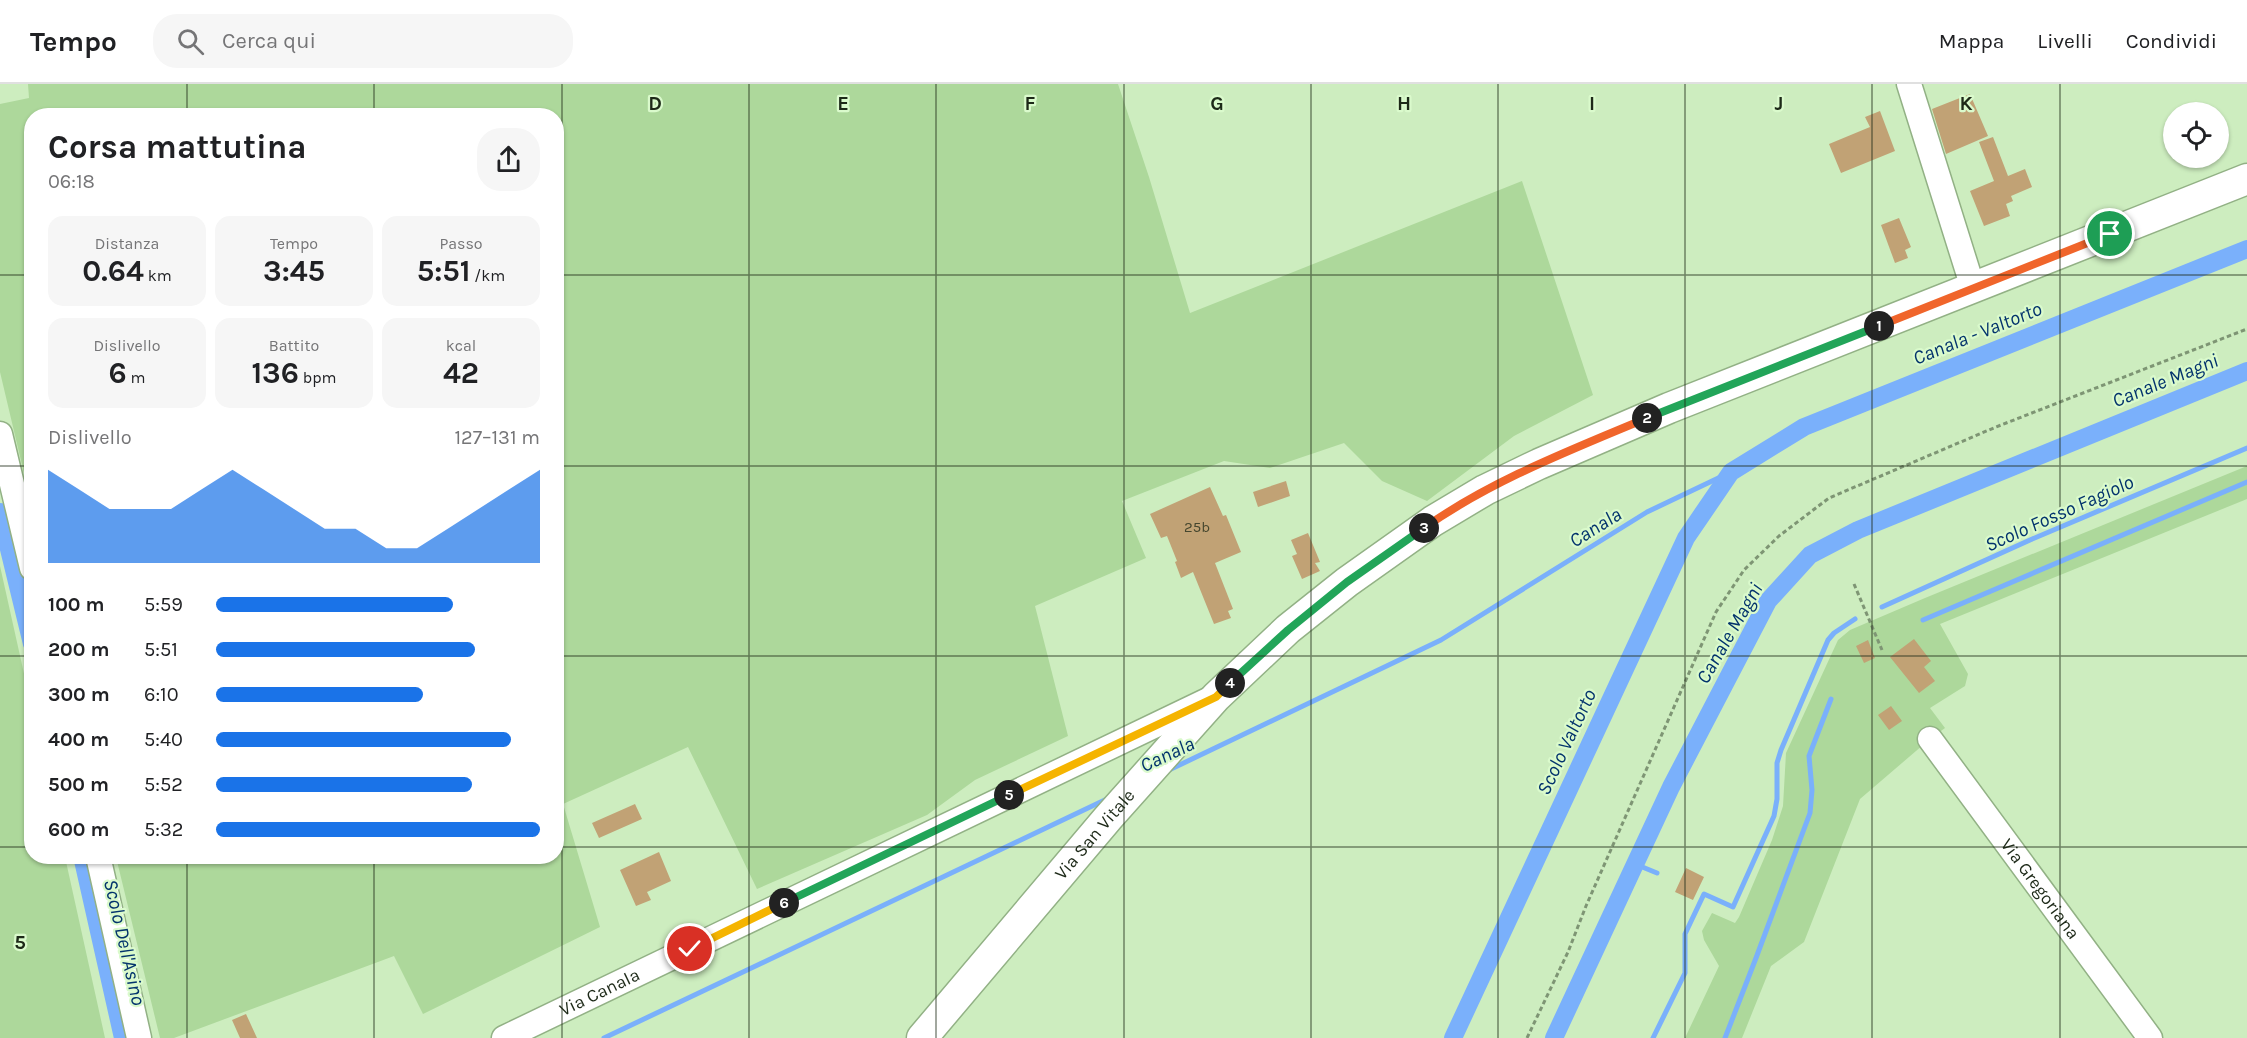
<!DOCTYPE html>
<html lang="it">
<meta charset="utf-8">
<style>
:root{--surface:#fff;--page:#f6f6f6;--text:#202124;--muted:#757577;--line:#e0e0e0;--accent:#1a73e8}
body{margin:0;font-family:Karla,sans-serif;background:var(--page);color:var(--text);height:100vh;display:flex;flex-direction:column;font-size:22px;white-space:nowrap}
*{box-sizing:border-box;margin:0}
p{font-size:20px;color:var(--muted)}
.icon{flex:none;width:33px;height:33px;fill:none;stroke:currentColor;stroke-width:2;stroke-linecap:round;stroke-linejoin:round}
.map{position:relative;flex:1;overflow:hidden}
.panel{position:absolute;left:24px;top:24px;width:540px;height:756px;display:flex;flex-direction:column;background:var(--surface);border-radius:24px;box-shadow:0 2px 4px #0004}
.panel>*{flex:none}
.buttons{position:absolute;left:2163px;top:18px;display:grid;gap:12px}
.buttons a{display:grid;place-items:center;width:66px;height:66px;border-radius:50%;background:var(--surface);box-shadow:0 2px 4px #0004;font-size:30px}
.pin{position:absolute;display:grid;place-items:center;width:51px;height:51px;color:#fff;margin:-26px;border:3px solid #fff;border-radius:50%;box-shadow:0 2px 6px #0007}
.km{position:absolute;width:30px;height:30px;margin:-15px;border-radius:50%;background:#222;color:#fff;font-size:16px;line-height:30px;text-align:center}
.round{display:grid;place-items:center;flex:none;width:63px;height:63px;border-radius:24px;background:var(--page)}
.overview{display:flex;align-items:center;justify-content:space-between;height:102px;padding:0 24px}
h1{font-size:33px;font-weight:700;line-height:45px}
.stats{display:grid;grid-template-columns:repeat(3,1fr);gap:9px;height:102px;padding:6px 24px}
.stats div{display:grid;align-content:center;border-radius:15px;background:var(--page);text-align:center}
.stats b{font-size:30px;font-weight:700}
.stats small{font-size:16px;font-weight:400}
.stats p{font-size:16px}
.chart{height:168px;padding:12px 24px}
.chart p{display:flex;justify-content:space-between}
.chart svg{width:100%;height:108px;margin-top:6px;fill:var(--accent);opacity:.7}
ul{padding:0 24px;list-style:none;font-size:20px}
li{display:grid;grid-template-columns:96px 72px 1fr;align-items:center;height:45px}
li i{height:15px;border-radius:8px;background:var(--accent)}
header{display:flex;align-items:center;gap:36px;box-sizing:border-box;height:84px;padding:0 30px;background:var(--surface);border-bottom:2px solid var(--line)}
header strong{font-size:28px}
nav{display:flex;gap:33px;margin-inline-start:auto;font-size:21px}
.search{width:420px;height:54px;background:var(--page);display:flex;align-items:center;gap:15px;box-sizing:border-box;padding:0 21px;border-radius:24px;color:var(--muted);font-size:22px}
.map>svg:first-child{display:block}
.green{fill:#add89b}
.lines{fill:none;stroke-linecap:round;stroke-linejoin:round}
.stream{stroke:#7ab0fb;stroke-width:5}
.canal{stroke:#7ab0fb;stroke-width:18}
.building{fill:#c1a275}
.minor-casing{stroke:#92b185;stroke-width:27}
.major-casing{stroke:#92b185;stroke-width:33}
.path{stroke:#7e9574;stroke-width:3;stroke-dasharray:4.5 3;stroke-linecap:butt}
.minor{stroke:#fff;stroke-width:24}
.major{stroke:#fff;stroke-width:30}
.split-1-casing{stroke:#fff;stroke-width:12}
.split-2-casing{stroke:#fff;stroke-width:12}
.split-3-casing{stroke:#fff;stroke-width:12}
.split-4-casing{stroke:#fff;stroke-width:12}
.split-5-casing{stroke:#fff;stroke-width:12}
.split-6-casing{stroke:#fff;stroke-width:12}
.split-7-casing{stroke:#fff;stroke-width:12}
.split-1{stroke:#f0652b;stroke-width:8}
.split-2{stroke:#22a559;stroke-width:8}
.split-3{stroke:#f0652b;stroke-width:8}
.split-4{stroke:#22a559;stroke-width:8}
.split-5{stroke:#f5b400;stroke-width:8}
.split-6{stroke:#22a559;stroke-width:8}
.split-7{stroke:#f5b400;stroke-width:8}
.grid{fill:none;stroke:#1d2918;stroke-width:1.5;stroke-opacity:0.55}
.labels{text-anchor:middle;stroke-width:4.5;stroke-linejoin:round;paint-order:stroke}
.number-label{font-size:15px;fill:#46472f}
.street-label{font-size:18px;fill:#1d2918;stroke:#dafacc}
.water-label{font-size:20px;font-style:italic;fill:#03336c;stroke:#dafacc}
.grid-label{font-size:20px;text-anchor:middle;font-weight:bold;fill:#1d2918;stroke:#dafacc;stroke-width:4.5;stroke-linejoin:round;paint-order:stroke}
</style>
<header>
<strong>Tempo</strong>
<div class="search"><svg class="icon" aria-label="search" viewBox="0 0 24 24"><circle cx="10" cy="10" r="6"/><path d="M15 15l6 6"/></svg>Cerca qui</div>
<nav><a>Mappa</a><a>Livelli</a><a>Condividi</a></nav>
</header>
<div class="map">
<svg width="2247" height="954" viewBox="0 0 2247 954">
<rect width="100%" height="100%" fill="#cdedbf"/>
<!-- green -->
<path class="green" d="M28,0H1118L1149,93L1190,229L1522,97L1593,311L1514,352L1427,417L1382,397L1344,359L1270,384L1224,377L1122,417L1146,474L1035,522L1068,652L975,696L927,731L757,805L688,663L563,720L600,843L423,930L394,872L174,954H160L116,773L556,772V32H32L31,419L0,288V20L29,14Z
M2247,382V415L1940,540L1968,590L1965,602L1930,624L1945,644L1930,655L1860,715L1804,858L1771,882L1742,954H1685L1719,882L1704,856L1702,847L1712,829L1735,839L1739,833L1772,756L1783,722L1786,669L1838,556L1850,546L1925,514Z
M0,482L31,621L32,772L65,773L105,954H0Z"/>
<g class="lines">
<!-- stream -->
<path class="stream" d="M1882,523L2030,456L2247,364
M1923,536L2247,398
M1169,686L1441,556L1647,428L1731,388
M1635,780L1657,789
M604,954L1109,714
M1653,954L1685,889V850L1704,810L1733,823L1774,732L1777,715V679L1781,666L1828,556L1834,549L1855,535
M1725,954L1756,874L1810,729L1812,706L1809,672L1831,615"/>
<!-- canal -->
<path class="canal" d="M0,428L32,560
M82,772L123,954
M1453,954L1686,454L1731,388L1804,343L2247,165
M1554,954L1671,703L1768,517L1810,471L1858,446L2247,287"/>
</g>
<!-- building -->
<path class="building" d="M1970,10L1988,52L1946,70L1932,25Z
M1880,27L1895,67L1841,89L1829,60L1870,43L1865,33Z
M1993,53L2008,92L2025,85L2032,103L2011,112L2013,117L2006,120L2010,132L1984,142L1970,107L1994,97L1979,58Z
M1899,134L1911,163L1905,166L1908,174L1895,179L1881,141Z
M1286,397L1290,412L1258,423L1253,408Z
M1210,403L1223,432L1226,431L1241,468L1215,479L1233,525L1228,527L1231,534L1214,540L1193,488L1181,494L1175,478L1177,477L1167,452L1161,454L1150,430Z
M1308,449L1320,478L1315,479L1320,487L1302,495L1292,472L1297,470L1291,456Z
M1914,555L1931,577L1924,583L1935,597L1919,609L1890,573Z
M1868,556L1875,574L1864,579L1856,562Z
M1891,622L1902,637L1889,646L1878,631Z
M635,720L642,735L599,754L592,739Z
M659,768L671,797L647,808L651,816L636,822L620,786Z
M1686,784L1704,793L1693,816L1675,808Z
M246,930L257,954H240L232,936Z"/>
<g class="lines">
<defs>
<g id="minor">
<path d="M1909,0L1973,204"/>
<path d="M0,350L32,484"/>
<path id="s1" d="M1930,655L2150,954"/>
<path d="M98,772L139,954"/>
<path id="s2" d="M504,954L1210,615"/>
</g>
<g id="major">
<path id="s3" d="M922,954L1108,734L1216,613L1288,545L1347,498L1433,437L1485,406L1539,380L1669,324L2247,95"/>
</g>
</defs>
<!-- minor casing -->
<use href="#minor" class="minor-casing"/>
<!-- major casing -->
<use href="#major" class="major-casing"/>
<!-- path -->
<path class="path" d="M1854,500L1882,566
M1527,954L1568,868L1586,822L1716,528L1744,486L1779,452L1829,414L1996,343L2247,245"/>
<!-- minor -->
<use href="#minor" class="minor"/>
<!-- major -->
<use href="#major" class="major"/>
</g>
<g class="lines">
<defs>
<path id="split-1" d="M1879,242L2110,150"/>
<path id="split-2" d="M1647,334L1879,242"/>
<path id="split-3" d="M1424,444C1492,396 1571,366 1647,334"/>
<path id="split-4" d="M1230,599L1288,546L1347,498L1424,444"/>
<path id="split-5" d="M1009,711L1216,613L1230,599"/>
<path id="split-6" d="M784,819L1009,711"/>
<path id="split-7" d="M690,865L784,819"/>
</defs>
<!-- split-1 casing -->
<use href="#split-1" class="split-1-casing"/>
<!-- split-2 casing -->
<use href="#split-2" class="split-2-casing"/>
<!-- split-3 casing -->
<use href="#split-3" class="split-3-casing"/>
<!-- split-4 casing -->
<use href="#split-4" class="split-4-casing"/>
<!-- split-5 casing -->
<use href="#split-5" class="split-5-casing"/>
<!-- split-6 casing -->
<use href="#split-6" class="split-6-casing"/>
<!-- split-7 casing -->
<use href="#split-7" class="split-7-casing"/>
<!-- split-1 -->
<use href="#split-1" class="split-1"/>
<!-- split-2 -->
<use href="#split-2" class="split-2"/>
<!-- split-3 -->
<use href="#split-3" class="split-3"/>
<!-- split-4 -->
<use href="#split-4" class="split-4"/>
<!-- split-5 -->
<use href="#split-5" class="split-5"/>
<!-- split-6 -->
<use href="#split-6" class="split-6"/>
<!-- split-7 -->
<use href="#split-7" class="split-7"/>
</g>
<!-- grid -->
<path class="grid" d="M187,0V32M374,0V32M562,0V954M749,0V954M936,0V954M1124,0V954M1311,0V954M1498,0V954M1685,0V954M1872,0V954M2060,0V954M0,191H32M556,191H2247M0,382H32M556,382H2247M0,572H32M556,572H2247M0,763H32M556,763H2247M187,772V954M374,772V954"/>
<g class="labels">
<!-- number labels -->
<g class="number-label">
<text x="1197" y="448">25b</text>
</g>
<!-- street labels -->
<g class="street-label">
<text dy="6" stroke="none"><textPath href="#s3" startOffset="267">Via San Vitale</textPath></text>
<text dy="6" stroke="none"><textPath href="#s1" startOffset="186">Via Gregoriana</textPath></text>
<text dy="6" stroke="none"><textPath href="#s2" startOffset="106">Via Canala</textPath></text>
</g>
<!-- water labels -->
<g class="water-label">
<text transform="translate(1977 249) rotate(-22)" y="7">Canala - Valtorto</text>
<text transform="translate(2165 296) rotate(-22)" y="7">Canale Magni</text>
<text transform="translate(2059 429) rotate(-24)" y="7">Scolo Fosso Fagiolo</text>
<text transform="translate(1595 443) rotate(-32)" y="7">Canala</text>
<text transform="translate(1729 549) rotate(-60)" y="7">Canale Magni</text>
<text transform="translate(1566 658) rotate(-65)" y="7">Scolo Valtorto</text>
<text transform="translate(1167 670) rotate(-25)" y="7">Canala</text>
<text transform="translate(125 858) rotate(77)" y="7">Scolo Dell'Asino</text>
</g>
</g>
<g class="grid-label">
<text x="655" y="26">D</text>
<text x="843" y="26">E</text>
<text x="1030" y="26">F</text>
<text x="1217" y="26">G</text>
<text x="1404" y="26">H</text>
<text x="1592" y="26">I</text>
<text x="1779" y="26">J</text>
<text x="1966" y="26">K</text>
<text x="20" y="865">5</text>
</g>
</svg>
<div class="buttons">
<a><svg class="icon" aria-label="locate" viewBox="0 0 24 24"><circle cx="12" cy="12" r="6"/><path d="M12 2v4M12 18v4M2 12h4M18 12h4"/></svg></a>
</div>
<div class="pin" style="left:2110px;top:150px;background:#1e9e55"><svg class="icon" aria-label="arrive" viewBox="0 0 24 24"><path d="M6 21V4h12l-3 4 3 4H6"/></svg></div>
<div class="pin" style="left:690px;top:865px;background:#d93025"><svg class="icon" aria-label="check" viewBox="0 0 24 24"><path d="M5 12l5 5 9-10"/></svg></div>
<b class="km" style="left:1879px;top:242px">1</b>
<b class="km" style="left:1647px;top:334px">2</b>
<b class="km" style="left:1424px;top:444px">3</b>
<b class="km" style="left:1230px;top:599px">4</b>
<b class="km" style="left:1009px;top:711px">5</b>
<b class="km" style="left:784px;top:819px">6</b>
<section class="panel">
<div class="overview"><div><h1>Corsa mattutina</h1><p>06:18</p></div><a class="round"><svg class="icon" aria-label="share" viewBox="0 0 24 24"><path d="M12 15V3M7 8l5-5 5 5M5 13v7h14v-7"/></svg></a></div>
<div class="stats">
<div><p>Distanza</p><b>0.64<small> km</small></b></div>
<div><p>Tempo</p><b>3:45</b></div>
<div><p>Passo</p><b>5:51<small> /km</small></b></div>
</div>
<div class="stats">
<div><p>Dislivello</p><b>6<small> m</small></b></div>
<div><p>Battito</p><b>136<small> bpm</small></b></div>
<div><p>kcal</p><b>42</b></div>
</div>
<div class="chart"><p><span>Dislivello</span>127–131 m</p>
<svg viewBox="0 0 160 44" preserveAspectRatio="none"><path d="M0 44V6L10 14L20 22L30 22L40 22L50 14L60 6L70 14L80 22L90 30L100 30L110 38L120 38L130 30L140 22L150 14L160 6V44z"/></svg>
</div>
<ul>
<li><b>100 m</b>5:59<i style="width:73%"></i></li>
<li><b>200 m</b>5:51<i style="width:80%"></i></li>
<li><b>300 m</b>6:10<i style="width:64%"></i></li>
<li><b>400 m</b>5:40<i style="width:91%"></i></li>
<li><b>500 m</b>5:52<i style="width:79%"></i></li>
<li><b>600 m</b>5:32<i style="width:100%"></i></li>
</ul>
</section>
</div>
